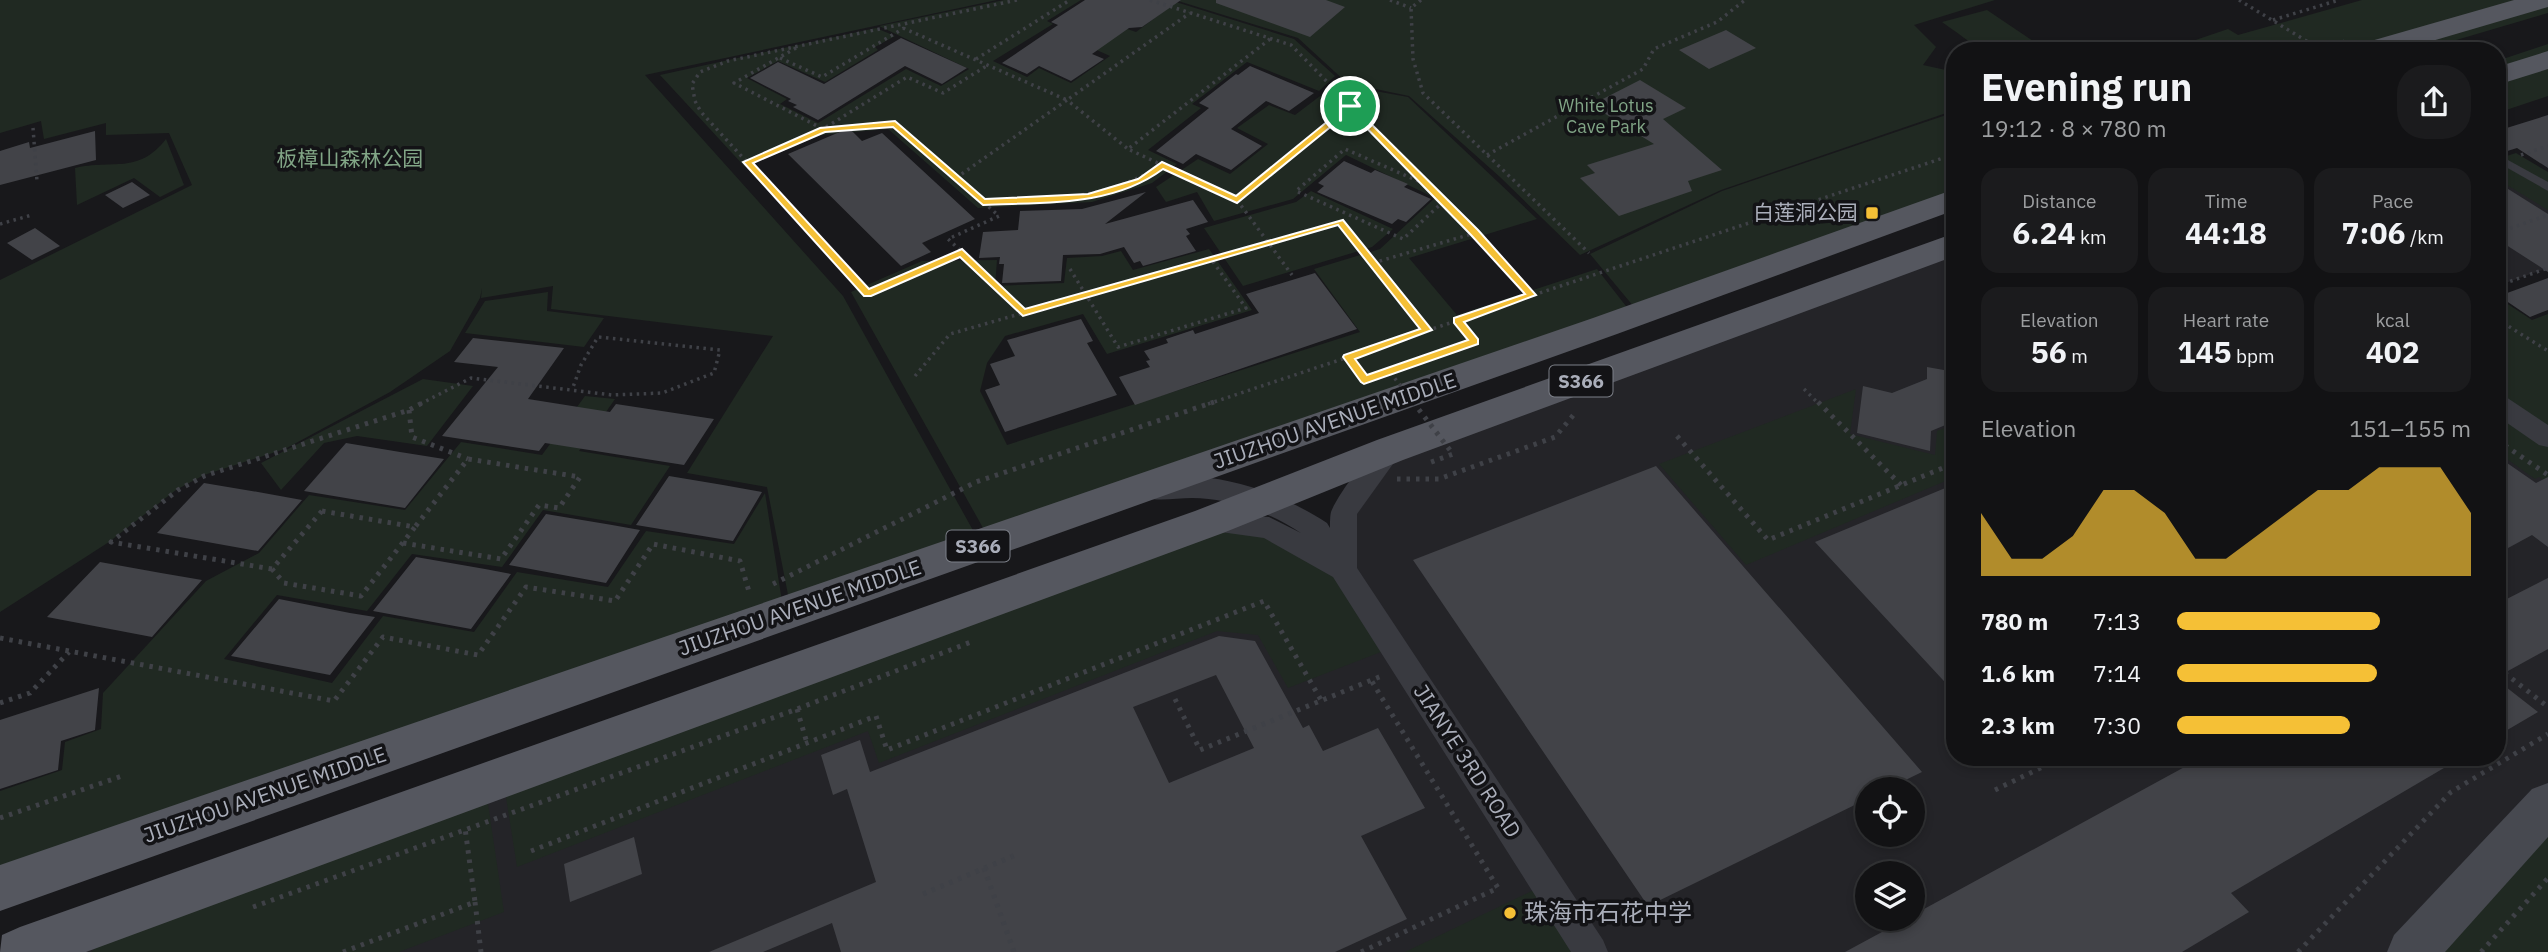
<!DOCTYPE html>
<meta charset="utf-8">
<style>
:root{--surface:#121214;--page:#1b1b1d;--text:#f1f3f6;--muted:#9c9ea0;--line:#313234;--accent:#f5c036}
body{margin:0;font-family:"IBM Plex Sans","Noto Sans SC",sans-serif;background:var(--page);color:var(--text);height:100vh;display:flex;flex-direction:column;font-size:26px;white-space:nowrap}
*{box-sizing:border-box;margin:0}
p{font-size:23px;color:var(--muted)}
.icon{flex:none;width:38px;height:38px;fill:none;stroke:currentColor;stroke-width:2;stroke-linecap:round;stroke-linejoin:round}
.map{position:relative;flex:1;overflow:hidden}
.panel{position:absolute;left:1946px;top:42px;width:560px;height:724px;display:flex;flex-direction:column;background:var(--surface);border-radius:28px;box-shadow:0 4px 10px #0003,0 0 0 2px var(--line)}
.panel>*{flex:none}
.controls{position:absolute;left:1855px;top:777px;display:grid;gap:14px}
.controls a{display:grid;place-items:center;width:70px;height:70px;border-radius:50%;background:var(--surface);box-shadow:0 4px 10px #0003,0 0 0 2px var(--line);font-size:35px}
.pin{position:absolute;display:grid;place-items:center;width:60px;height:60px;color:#fff;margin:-30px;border:4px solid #fff;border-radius:50%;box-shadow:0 2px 7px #0007}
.round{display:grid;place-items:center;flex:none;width:74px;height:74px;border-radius:28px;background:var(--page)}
.overview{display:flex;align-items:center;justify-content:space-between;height:119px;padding:0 35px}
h1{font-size:38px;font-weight:700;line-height:52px}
.stats{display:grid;grid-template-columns:repeat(3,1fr);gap:10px;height:119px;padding:7px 35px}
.stats div{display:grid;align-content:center;border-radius:18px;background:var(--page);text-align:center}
.stats b{font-size:30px;font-weight:700}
.stats small{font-size:19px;font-weight:400}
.stats p{font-size:19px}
.chart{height:196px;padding:14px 35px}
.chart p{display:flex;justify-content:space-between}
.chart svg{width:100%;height:126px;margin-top:7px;fill:var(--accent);opacity:.7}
ul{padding:0 35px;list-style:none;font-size:23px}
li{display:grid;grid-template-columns:112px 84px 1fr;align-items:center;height:52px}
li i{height:18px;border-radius:9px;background:var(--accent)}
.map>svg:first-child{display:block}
.built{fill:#242428;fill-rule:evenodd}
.green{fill:#202922}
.building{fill:#424348;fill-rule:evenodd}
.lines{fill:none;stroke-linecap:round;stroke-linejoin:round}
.path-far1{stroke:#3f4147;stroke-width:3.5;stroke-dasharray:2.5 4.5;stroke-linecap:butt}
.path{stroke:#3f4147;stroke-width:5;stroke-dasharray:3.5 6;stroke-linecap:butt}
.service{fill:#393a40;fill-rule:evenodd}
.minor{fill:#393a40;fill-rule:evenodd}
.secondary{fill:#474950;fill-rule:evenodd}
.primary{fill:#55575f;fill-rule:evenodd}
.path-bridge-far1{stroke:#3f4147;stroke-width:3.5;stroke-dasharray:2.5 4.5;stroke-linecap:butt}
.path-bridge{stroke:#3f4147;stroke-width:5;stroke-dasharray:3.5 6;stroke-linecap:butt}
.route{fill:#f5c036;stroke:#fff;stroke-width:2;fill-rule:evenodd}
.poi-dot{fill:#f5c036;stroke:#131316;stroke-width:2.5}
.labels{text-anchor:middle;stroke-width:7;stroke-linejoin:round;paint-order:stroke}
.far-park-label{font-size:18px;fill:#81a586;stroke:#131316}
.shield{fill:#131316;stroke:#7d8089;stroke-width:2}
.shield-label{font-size:19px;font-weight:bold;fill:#aaaeba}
.park-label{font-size:21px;fill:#81a586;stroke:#131316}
.poi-label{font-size:21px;fill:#aaaeba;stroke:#131316;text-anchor:end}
.street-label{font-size:21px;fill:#aaaeba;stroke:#131316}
.near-poi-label{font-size:24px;fill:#aaaeba;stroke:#131316;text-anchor:start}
</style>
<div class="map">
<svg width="2548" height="952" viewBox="0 0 2548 952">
<rect width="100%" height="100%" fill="#18181b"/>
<!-- built -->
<path class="built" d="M2497,157L2548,187V268L2497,286Z
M1955,243V758H2497V374L2548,359V803L2411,952H81L495,780L1343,570L1344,514L1390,450ZM1867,789H1913V835H1867ZM1867,873H1913V919H1867Z"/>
<!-- green -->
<path class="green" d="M0,0H997L645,75L843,296L980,543L791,610L767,487L687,473L773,336L551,309L553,286L481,298L482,288L480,298L450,351L390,392L285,449L204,475L176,490L109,542L0,612V280L192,185L169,133L106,135V123L44,139L41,121L0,133Z
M1004,0H1081L1047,21L1053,24L993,61L1027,77L1039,68L1071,83L1110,56L1081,43L1110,23L1136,32L1176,2L1294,39L1335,76L1319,91L1247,62L1192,104L1201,108L1148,150L1177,164L1152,183L1092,202L978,208L888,129L821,135L745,167L660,75L876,28L895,36L875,47L878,50L825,82L778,61L747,78L787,99L780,104L818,123L906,69L941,86L969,69L879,26Z
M1175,0H1995L1914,25L1936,47L1923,65L1955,72V110L1721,190L1580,255L1500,177L1409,96L1347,83L1298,38Z
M2362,0H2548V13L2419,51H2163L2228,29L2238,35Z
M1987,10L2033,41C1981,57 1985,52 1942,22Z
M2548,44V96L2497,113V61Z
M1336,84L1408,97L1537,219L1409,258L1457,315L1597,269L1629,310L987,535L851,292L922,261L997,260L995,286L1064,283L1067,258L1102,256L1121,251L1133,270L1209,249L1252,310L1107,354L1083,314L1005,336L987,363L980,391L1007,445L1360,332L1314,269L1380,249L1435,198L1346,155L1293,199L1214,221L1197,192L1166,202L1156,187L1198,159L1230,174L1268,144L1237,128L1269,105L1295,115Z
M1955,112V198L1639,313L1590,254L1722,191Z
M166,139L184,185L160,197L134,178L77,205L75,168C113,159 138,175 166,139Z
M2516,153L2548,172V210L2497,179V159Z
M1311,191L1393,229L1372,247L1243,286L1204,228L1296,202Z
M548,292L547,311L604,318L584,347L465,333L485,301Z
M2497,297L2532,320L2548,314V431L2497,396Z
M423,379L473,386L427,446L357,436L324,443L281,490L261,463Z
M1856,389L1850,434L1935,455L1937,431L1955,424V477L1746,565L1659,464Z
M585,396L615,399L579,451L670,466L631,525L543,510L502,567L412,554L367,611L277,595L224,659L332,683L383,616L474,632L517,572L608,587L646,531L734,544L765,493L783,608L0,883V791L62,770L65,742L101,729L103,693L206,581L259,553L309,495L405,510L461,442L542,455Z
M2497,408L2548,442V483L2539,477L2535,479L2497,452Z
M1208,528L1268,534L1334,575L1386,650L1288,688L1258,635L1217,631L879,763L868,731L517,867L504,785Z
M486,790L504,912L399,952H91L137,914Z
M2548,820V952H2444Z
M1536,889L1576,952H1405Z"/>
<!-- building -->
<path class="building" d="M1085,0H1181L1142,27L1129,28L1092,54L1104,59L1071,81L1039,66L1027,74L1002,63L1058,25L1051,22Z
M1216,0H1326L1345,7L1310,37L1216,3Z
M1726,30L1756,48L1709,69L1679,50Z
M901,38L967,68L942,84L905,66L818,120L793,107L797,105L788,101L791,99L750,78L778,62L824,84Z
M1250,66L1314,93L1289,111L1266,101L1231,129L1262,146L1231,170L1196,154L1183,164L1156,151L1209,108L1199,103L1236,74L1238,75Z
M1640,80L1686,108L1663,119L1722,170L1688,181L1692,191L1619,216L1580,178L1595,173L1587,165L1654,144L1591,105Z
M2548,115V168L2517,148L2501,153L2497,152V131Z
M849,128L862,141L882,133L975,219L922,243L931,252L901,266L788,154Z
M95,131L96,160L0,185V151L29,142L30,148Z
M1344,161L1371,173L1375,170L1408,184L1404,187L1431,199L1406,222L1398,219L1392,224L1317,192L1324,186L1318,183Z
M132,182L150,195L123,208L105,195Z
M2497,182L2548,214V272L2497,239Z
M1146,192L1105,224L1193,200L1208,222L1186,229L1190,234L1186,236L1196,251L1143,266L1140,261L1134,263L1124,247L1100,254L1063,255L1061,281L1002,283L1004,264H999L1000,257L979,258L983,232L1018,230L1020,211L1082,209Z
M35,228L60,246L32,260L7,243Z
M1315,273L1357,329L1135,405L1119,377L1150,367L1146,361L1150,360L1144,351L1168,343L1166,339L1193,330L1195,334L1259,313L1246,294Z
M2548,278V310L2530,317L2499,296Z
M1081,319L1093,341L1087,343L1117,395L1005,432L985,390L1000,385L990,364L1015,356L1007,340Z
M473,338L564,348L528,399L610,412L616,404L714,419L684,465L545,443L539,451L442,436L498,367L454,362Z
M1927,367L1955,372V421L1931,431L1930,451L1857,433L1863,386L1892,393L1927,379Z
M346,443L400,452L444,459L405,508L304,491Z
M2497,456L2536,483L2548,477V547L2532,535L2497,554Z
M1656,466L1922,772L1887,789H1867V799L1648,906L1413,560Z
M669,476L723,485L762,492L733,541L636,525Z
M204,483L258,492L302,500L258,551L157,533Z
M1955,484V693L1815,542Z
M546,514L612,525L640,530L606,583L509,565Z
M416,557L485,569L511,574L471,629L373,611Z
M100,562L161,573L202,580L152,637L47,617Z
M2548,578V649L2497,677V604Z
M279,599L350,613L375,617L330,675L231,656Z
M1219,636L1255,641L1303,728L1309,725L1323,751L1378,728L1425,808L1361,836L1407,919L1335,952H841L832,923L763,952H709L876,882L847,789L833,795L821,755L860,740L870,772ZM1216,675L1254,748L1169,783L1133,707Z
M2497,680L2538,712L2497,736Z
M99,688L95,730L61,741L58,770L0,789V720Z
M2201,758H2461L2231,893L2249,912L2182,952H1845L1906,919H1913V915Z
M634,837L642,874L570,902L564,864Z"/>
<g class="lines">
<!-- path-far1 -->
<path class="path-far1" d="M1150,0L1291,45L1475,233L1531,295
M1390,0L1411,8
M1421,0L1411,8L1413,59L1423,93L1589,253
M2239,0L2318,48
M2273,20L2339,0
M903,28L1067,100L1190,13
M796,48L734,83L823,129L907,77L943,93L988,65
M2310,51L2344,41
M780,58L822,77L904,28
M976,59L1070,0
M33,128L37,181
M1487,155L1643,69L1654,49L1717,22L1745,0
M2521,155L2548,146
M747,162L823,129L895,124L999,216L948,239L962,252L867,293L701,112L695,101L692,84L700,72L728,61L1017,0
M1162,165L1237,200L1351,106
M956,178L1067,100L1128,149
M1425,184L1345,149L1296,191L1403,239L1444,201
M1237,200L1292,275
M984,202C1048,200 1106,200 1162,165L1128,149L1270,39
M0,224L32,215
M2497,233L2548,215
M962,252L1023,313
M2497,254L2509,250
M1373,263L1475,233
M1070,269L1118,347L1246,308L1211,259
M2497,274L2509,281
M2497,286L2548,268
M2497,319L2548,351
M1348,357L1365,380
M1389,371L1475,342L1457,321
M915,376L950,334L1340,222L1427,330
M1804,389L1819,404
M420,404L471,378L612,395L662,393L714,373L720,350L598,337L581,365L572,390
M1208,404L1955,154"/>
<!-- path -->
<path class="path" d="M1818,402L1901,485
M409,410L412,437L468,459
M1677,436L1768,540L1955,463
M2497,440L2548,475
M1397,479H1439L1555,437L1576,412
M322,511L415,527L361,596L284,583L272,569Z
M403,543L501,559L539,505L559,508L580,477L468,459L415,527
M272,569L111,542L178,490L204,476L409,410L424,402
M773,584L976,482L1214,402
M0,638L334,701L383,637L478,655L526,587L615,601L653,544L740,561L750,595
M2497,667L2548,707
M1175,699L1200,750L1384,675
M0,703L30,693L69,652
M797,709L807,743
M1995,790L2061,758
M0,818L125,775
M531,851L876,716L887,750L1264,601L1321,700
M984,868L1014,952
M923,894L1018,854
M475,902L481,952
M253,907L797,709L971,642
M343,952L475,902L465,828
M1361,952L1498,888L1371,680
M2298,952L2451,792L2548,734
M2481,952L2548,878"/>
<!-- service -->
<path class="service" d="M2497,154L2548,182V191L2497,162Z"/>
<!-- minor -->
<path class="minor" d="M2497,394L2506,397L2548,425V447L2539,445L2497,416Z
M1390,440L1399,443L1403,450L1357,514V568L1603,940L1608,952H1571L1333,577L1264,538L1199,529L1195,522L1199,515L1209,512L1269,517L1301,533C1268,511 1231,499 1192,498C1176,498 1158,502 1143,497L1139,490L1143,483C1203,464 1276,490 1327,523L1330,528C1330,523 1330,516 1331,512C1338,494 1373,446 1390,440Z"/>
<!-- secondary -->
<path class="secondary" d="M2548,783V837L2445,952H2387L2394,935L2532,789Z"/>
<!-- primary -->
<path class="primary" d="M2514,0H2548V7L2398,51H2353L2357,45Z
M2548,51V69L2497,85V67Z
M1955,189V210L1617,334L0,911V865L1593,318Z
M1955,233V256L1403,460L1223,533L86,952H0L2,935L20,927L1195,511L1377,440Z"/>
<!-- path-bridge-far1 -->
<path class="path-bridge-far1" d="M1365,380L1389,371L1415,404"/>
<!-- path-bridge -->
<path class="path-bridge" d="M1413,402L1453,454L1426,464"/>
</g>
<!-- route -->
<path class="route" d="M1350,103L1478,230L1536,295L1464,322L1478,339V344L1364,384L1361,382L1343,357L1344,355L1420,329L1338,225L1023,316L960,257L871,296H864L743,162L820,128L895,121L985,199L1088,194L1138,179L1162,162L1236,196ZM1350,111L1471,235L1525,294L1454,318V323L1468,340L1367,375L1355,359L1432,330L1343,220L1025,309L962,249L869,289L753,163L825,132L893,127L983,205C1044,202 1112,207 1163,169L1237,203Z"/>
<!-- markers -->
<g class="poi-dot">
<rect x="1865" y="206" width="14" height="14" rx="3.5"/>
<circle cx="1510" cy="913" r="7"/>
</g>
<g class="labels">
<!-- far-park labels -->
<g class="far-park-label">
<text x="1606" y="112">White Lotus<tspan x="1606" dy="21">Cave Park</tspan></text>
</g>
<!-- shield labels -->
<g class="shield">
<rect x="1549.5" y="365.5" width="63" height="31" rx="5"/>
<rect x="946.5" y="530.5" width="63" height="31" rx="5"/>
</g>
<g class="shield-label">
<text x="1581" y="388">S366</text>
<text x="978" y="553">S366</text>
</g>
<!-- park labels -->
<g class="park-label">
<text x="350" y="166">板樟山森林公园</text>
</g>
<!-- poi labels -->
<g class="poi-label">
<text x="1858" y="220">白莲洞公园</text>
</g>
<!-- street labels -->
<g class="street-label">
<text transform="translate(1335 421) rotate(-19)" y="7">JIUZHOU AVENUE MIDDLE</text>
<text transform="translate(800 608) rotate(-19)" y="7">JIUZHOU AVENUE MIDDLE</text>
<text transform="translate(1467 761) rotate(57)" y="7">JIANYE 3RD ROAD</text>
<text transform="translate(265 795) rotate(-19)" y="7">JIUZHOU AVENUE MIDDLE</text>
</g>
<!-- near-poi labels -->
<g class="near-poi-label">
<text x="1524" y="921">珠海市石花中学</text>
</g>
</g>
</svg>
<div class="controls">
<a><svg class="icon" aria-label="locate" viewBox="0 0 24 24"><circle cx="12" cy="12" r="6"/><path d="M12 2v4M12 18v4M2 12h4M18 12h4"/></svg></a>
<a><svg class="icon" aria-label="layers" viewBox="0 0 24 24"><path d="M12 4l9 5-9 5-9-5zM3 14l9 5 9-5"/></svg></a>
</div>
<div class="pin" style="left:1350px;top:106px;background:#1e9e55"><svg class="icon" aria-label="arrive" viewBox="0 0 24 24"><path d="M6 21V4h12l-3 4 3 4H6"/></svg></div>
<section class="panel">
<div class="overview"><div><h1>Evening run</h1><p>19:12 · 8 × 780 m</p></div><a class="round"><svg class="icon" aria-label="share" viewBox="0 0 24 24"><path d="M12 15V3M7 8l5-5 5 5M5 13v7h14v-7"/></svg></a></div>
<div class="stats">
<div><p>Distance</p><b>6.24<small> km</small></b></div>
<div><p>Time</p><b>44:18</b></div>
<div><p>Pace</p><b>7:06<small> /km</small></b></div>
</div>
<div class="stats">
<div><p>Elevation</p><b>56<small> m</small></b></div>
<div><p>Heart rate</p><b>145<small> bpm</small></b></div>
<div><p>kcal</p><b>402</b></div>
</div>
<div class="chart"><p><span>Elevation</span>151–155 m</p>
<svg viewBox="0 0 160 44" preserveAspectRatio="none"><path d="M0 44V22L10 38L20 38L30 30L40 14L50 14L60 22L70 38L80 38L90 30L100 22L110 14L120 14L130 6L140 6L150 6L160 22V44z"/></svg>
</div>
<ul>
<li><b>780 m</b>7:13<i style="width:69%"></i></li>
<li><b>1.6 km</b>7:14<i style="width:68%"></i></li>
<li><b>2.3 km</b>7:30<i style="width:59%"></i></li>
</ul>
</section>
</div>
